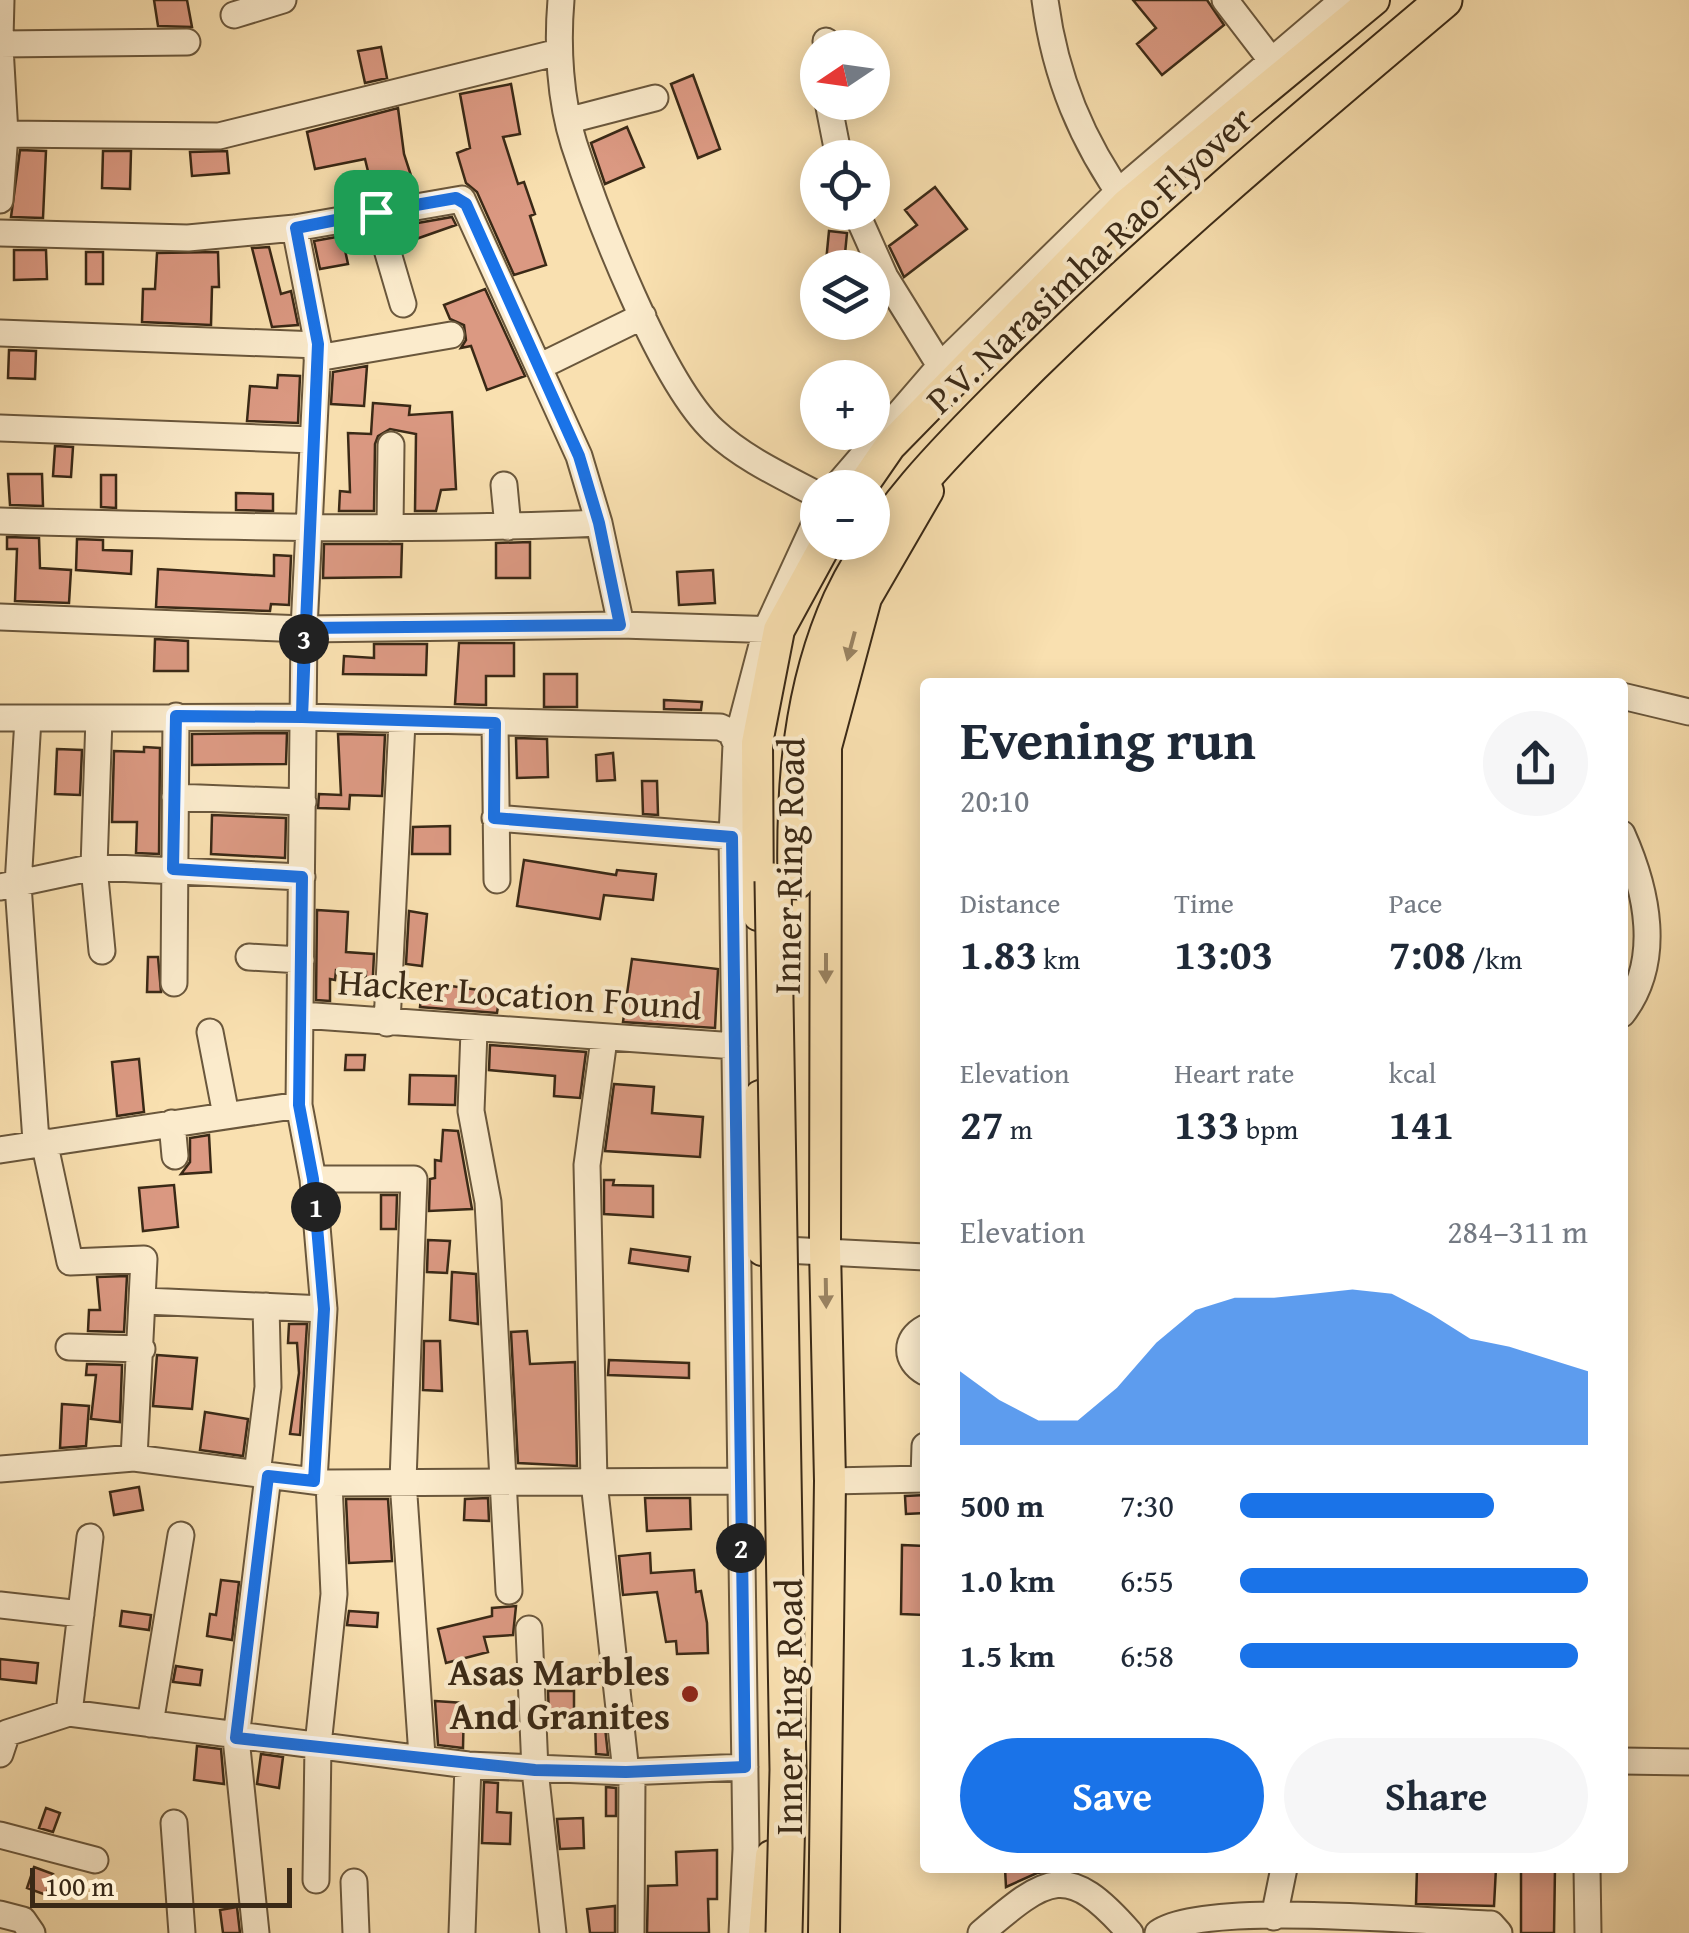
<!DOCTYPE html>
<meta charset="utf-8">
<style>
:root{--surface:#fff;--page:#f6f6f7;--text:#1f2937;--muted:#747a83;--accent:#1a73e8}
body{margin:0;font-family:"Gentium Book Plus",serif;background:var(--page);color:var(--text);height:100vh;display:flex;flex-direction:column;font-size:38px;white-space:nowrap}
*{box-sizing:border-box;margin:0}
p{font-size:32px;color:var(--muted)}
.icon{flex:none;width:55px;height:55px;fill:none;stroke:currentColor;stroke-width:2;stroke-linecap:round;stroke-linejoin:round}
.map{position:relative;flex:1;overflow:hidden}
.sheet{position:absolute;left:920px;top:678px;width:708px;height:1195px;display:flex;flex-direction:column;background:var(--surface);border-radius:10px;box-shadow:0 5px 25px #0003}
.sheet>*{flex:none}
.needle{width:65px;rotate:257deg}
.controls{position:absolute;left:800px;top:30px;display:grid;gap:20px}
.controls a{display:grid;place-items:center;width:90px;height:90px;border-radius:50%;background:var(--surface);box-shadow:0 5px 25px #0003;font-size:50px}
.scale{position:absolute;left:30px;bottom:25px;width:262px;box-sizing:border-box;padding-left:10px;border:5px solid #3a2916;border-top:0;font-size:28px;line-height:35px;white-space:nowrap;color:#3a2916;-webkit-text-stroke:8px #fbebcc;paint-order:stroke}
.pin{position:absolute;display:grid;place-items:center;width:85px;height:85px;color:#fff;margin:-42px;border-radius:20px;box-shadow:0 5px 15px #0006}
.km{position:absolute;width:50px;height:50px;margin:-25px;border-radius:50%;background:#222;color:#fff;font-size:28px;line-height:50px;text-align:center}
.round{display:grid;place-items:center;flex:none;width:105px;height:105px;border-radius:52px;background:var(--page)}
.head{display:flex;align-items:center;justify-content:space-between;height:170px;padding:0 40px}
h1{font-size:55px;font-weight:700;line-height:75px}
.stats{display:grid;grid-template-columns:repeat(3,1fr);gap:15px;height:170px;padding:10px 40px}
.stats div{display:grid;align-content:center}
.stats b{font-size:42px;font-weight:700}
.stats small{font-size:28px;font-weight:400}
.stats p{font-size:28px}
.chart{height:280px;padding:20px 40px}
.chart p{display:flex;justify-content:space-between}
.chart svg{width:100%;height:180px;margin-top:10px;fill:var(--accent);opacity:.7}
.cta{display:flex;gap:20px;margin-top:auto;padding:20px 40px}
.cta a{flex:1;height:115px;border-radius:60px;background:var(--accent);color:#fff;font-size:40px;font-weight:700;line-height:115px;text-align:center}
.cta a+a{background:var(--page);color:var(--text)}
ul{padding:0 40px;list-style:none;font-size:32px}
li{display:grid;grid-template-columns:160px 120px 1fr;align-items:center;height:75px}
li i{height:25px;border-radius:12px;background:var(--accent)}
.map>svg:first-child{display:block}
.building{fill:#db9982;stroke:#3a2916;stroke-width:2.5}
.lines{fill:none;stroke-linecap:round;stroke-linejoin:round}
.minor-casing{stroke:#6a573c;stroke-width:29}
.major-casing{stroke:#3a2916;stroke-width:34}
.highway-casing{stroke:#3a2916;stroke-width:39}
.minor{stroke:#fbebcc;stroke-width:25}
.major{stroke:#f9e0b0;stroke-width:30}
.highway{stroke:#f9e0b0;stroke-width:35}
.highway-bridge-casing{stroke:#3a2916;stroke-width:39;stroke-linecap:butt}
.highway-bridge{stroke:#f9e0b0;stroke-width:35}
.oneway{fill:#9a8463}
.route-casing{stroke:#fff;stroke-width:20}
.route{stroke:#1a73e8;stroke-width:12}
.poi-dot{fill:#8f2418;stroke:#fbebcc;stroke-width:4}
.labels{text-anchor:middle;stroke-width:8;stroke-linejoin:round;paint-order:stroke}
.street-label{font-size:38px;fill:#3a2916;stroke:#fbebcc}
.poi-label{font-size:38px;font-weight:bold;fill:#3a2916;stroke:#fbebcc;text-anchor:end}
</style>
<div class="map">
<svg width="1689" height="1933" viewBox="0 0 1689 1933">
<rect width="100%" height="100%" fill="#f9e0b0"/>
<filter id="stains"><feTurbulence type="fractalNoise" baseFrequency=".002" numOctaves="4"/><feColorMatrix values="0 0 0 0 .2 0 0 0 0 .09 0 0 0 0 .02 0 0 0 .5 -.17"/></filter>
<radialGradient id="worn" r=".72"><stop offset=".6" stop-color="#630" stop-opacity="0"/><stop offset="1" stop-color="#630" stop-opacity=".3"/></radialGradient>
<!-- building -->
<path class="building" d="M154,0H187L192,27L158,26Z
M1133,0H1207L1224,25L1162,75L1137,44L1156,28Z
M381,47L387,78L365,83L358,51Z
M693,75L720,149L698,158L671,84Z
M511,84L520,134L503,137L518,184L524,182L535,214L530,216L546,265L514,275L477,192L466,183L457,153L470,148L460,94Z
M398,108L404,154L416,191L374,196L365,159L315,169L307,132Z
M627,127L644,167L605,184L591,143Z
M20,150L46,151L43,218L11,217Z
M103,151H131L130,189L102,188Z
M227,151L229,173L192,176L190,152Z
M935,187L967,229L904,277L889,246L917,225L905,210Z
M452,217L456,225L416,239L412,224Z
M829,231L847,233L844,264L826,262Z
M342,236L348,264L320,269L314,241Z
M269,247L281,294L291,291L298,325L272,327L252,248Z
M14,250H46L47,279L14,280Z
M86,252H103V284H86Z
M218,252L219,287H212L211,325L142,322L143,289H155L157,253Z
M485,289L525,376L487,390L471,346L461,348L466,340L464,325L450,319L444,305Z
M9,350L36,351L35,379L8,378Z
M367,366L364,406L331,404L333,372Z
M278,375L300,376L298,423L247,421L250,386L277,388Z
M373,403L410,406L409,415L452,412L456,489L441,490L436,511H415L416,434L390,429L378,436L375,444L374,511H339L340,491L350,492L348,433L371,434Z
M55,446L73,447L71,477L53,476Z
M8,474H42L43,506L10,505Z
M101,475H116V508L101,507Z
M236,493L273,494V511L236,510Z
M7,537L39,538L40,568L71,570L69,603L15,601L17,549H7Z
M77,539L103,540V550L132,551L131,574L76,570Z
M530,542V578H496V543Z
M324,544H402L401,577L323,578Z
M274,555L291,556L289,605L271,604L270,611L156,607L158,569L274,576Z
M713,570L715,603L679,605L677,572Z
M155,639L188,641V671H154Z
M459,643H514V676H486V705L455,704Z
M374,644H427L426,675L343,674L344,656L374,658Z
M544,674H577V707H544Z
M664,700L702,702L701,710L664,709Z
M287,733L286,764L192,765V734Z
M338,734L385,735L382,796L350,795L349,809L318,808L319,794L341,795Z
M516,738L547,739L548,777L517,778Z
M144,747L160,748L159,854L136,853L137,822H112L114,751L144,752Z
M57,749L82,750L80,795L55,794Z
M613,753L615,780L597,781L596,755Z
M642,781H657L658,815L643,814Z
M212,815L286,818L285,858L211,854Z
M450,826V854H412L413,827Z
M524,860L616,875L617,870L656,874L653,900L604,895L600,919L517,906Z
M317,910L348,912L346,952L374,954L372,995L365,994L366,972L336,970L335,980L330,979V1001L316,1000Z
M409,911L427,914L422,966L406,964Z
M148,957H158L161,992H147Z
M632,959L718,969L715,1028L623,1022Z
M423,982L500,993L497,1013L420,1007Z
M490,1045L586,1052L580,1098L554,1096L555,1076L489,1070Z
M346,1055H365L364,1070H345Z
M139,1059L144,1112L117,1116L112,1062Z
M410,1075L456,1076L455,1105L409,1104Z
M614,1084L654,1087L652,1113L703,1117L700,1157L605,1151Z
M443,1130L458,1131L472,1209L429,1211L430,1179L435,1178V1160L441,1161Z
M209,1135L211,1172L181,1174L190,1162V1138Z
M604,1180H614L613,1185L653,1186V1217L604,1214Z
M174,1185L178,1227L143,1231L139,1188Z
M381,1195H397L396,1229H381Z
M428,1240L450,1241L447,1273L427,1272Z
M631,1249L690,1257L688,1271L629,1263Z
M452,1272L476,1274L478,1324L450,1320Z
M127,1276L124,1332L88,1331L89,1310H100L97,1277Z
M289,1324H307L300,1435L290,1434L299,1373L297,1343H288Z
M527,1331L530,1364L575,1362L577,1466L518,1463L511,1332Z
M424,1341H440L442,1391L423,1390Z
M157,1355L197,1358L192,1409L153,1406Z
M609,1360L689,1363V1378L608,1375Z
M87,1364L122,1365L120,1422L91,1419L96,1375H86Z
M62,1404L89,1406L86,1446L60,1448Z
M205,1412L248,1419L243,1456L200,1450Z
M139,1487L143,1510L114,1515L110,1492Z
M925,1495V1513L906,1514L905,1496Z
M488,1498L489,1521L464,1520L465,1499Z
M645,1498H690L691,1529L647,1531Z
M346,1499H388L392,1561L349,1563Z
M902,1545L925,1546V1615L901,1614Z
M650,1553L651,1573L694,1570L696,1592L701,1591L707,1623L708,1653L677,1654L676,1641L666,1642L657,1592L623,1595L619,1556Z
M221,1580L239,1582L232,1640L207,1636L210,1614L216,1615Z
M516,1606L513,1635L484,1637L488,1652L446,1663L438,1629L492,1616V1608Z
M122,1611L151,1615L149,1630L120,1626Z
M349,1611L378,1613L377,1627L347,1625Z
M0,1659L38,1663L36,1683L0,1679Z
M176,1666L202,1670L200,1685L173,1682Z
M548,1691H574V1715L549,1716Z
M435,1701L464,1703L463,1748L438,1745Z
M595,1718H604L608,1755L596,1754Z
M197,1746L221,1749L224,1784L194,1780Z
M261,1754L283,1757L279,1788L257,1784Z
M484,1782L498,1783L497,1812L511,1813L510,1844L482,1843Z
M606,1787L616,1788V1816H606Z
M46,1808L60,1813L53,1832L39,1828Z
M583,1818L584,1848L560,1849L557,1819Z
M717,1850V1899H708L709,1933H647L648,1886L677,1885L676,1852Z
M34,1867L53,1874L46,1895L27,1888Z
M1005,1868H1067V1869L1037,1873L1006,1887Z
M1417,1868H1496L1494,1906L1416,1904Z
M1521,1868H1555L1554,1933H1521Z
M615,1906V1933H590L587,1909Z
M237,1907L240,1933H223L220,1910Z"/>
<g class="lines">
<defs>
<path id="minor" d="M561,0C557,46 560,100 574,144C597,215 661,382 714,431C743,458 782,476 818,495
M1045,0C1055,77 1082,142 1127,204
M1225,0L1271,60
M234,15L283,0
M0,39L1,0
M826,41L827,48
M0,44L187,42
M0,47L5,134L0,200
M828,102L839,158
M570,120L655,98
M0,134L219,136L559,52
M376,212L403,304
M856,212L885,277L947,377
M295,228L318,345L304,629L299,1105L313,1179L324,1309L314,1481
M0,233L188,238L295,228L462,199L579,456L599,523L621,625
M0,333L318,345
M317,358L451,335
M551,361L643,316
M0,428L313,440
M504,485L508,527
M835,488L941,365L1118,192L1343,0
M0,521C200,526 399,532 599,523
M390,528L391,445
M0,617L304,629L621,625L779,630
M1622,696L1689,712
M0,718L302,717L720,727L731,732L736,744
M99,718L94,867L102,951
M28,719L18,885L36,1141
M495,723L497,880
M175,797L303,802
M495,818L732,837
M1622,834C1647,890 1663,961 1622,1014
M0,887L94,867L302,877
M249,957L301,960
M174,983L176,716
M301,1015L735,1046
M387,1023L402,722
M474,1031L471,1111L488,1202L509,1591
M210,1032L226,1115
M604,1039L587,1165L594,1482L626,1772L632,1779L631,1933
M172,1123L175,1156
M44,1141L70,1262L144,1259L134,1458
M0,1150L299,1105
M313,1179H414L403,1481L422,1756
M765,1249L925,1257
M145,1301L324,1309
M925,1328C904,1339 905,1361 925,1372
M69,1347L142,1349
M0,1469L134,1458L329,1483L740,1481
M257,1474L268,1387L266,1306
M924,1479L925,1446
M830,1481L925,1479
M0,1605L81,1614
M529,1629L535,1770L553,1933
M69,1713L90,1537
M150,1724L181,1535
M0,1754L7,1733L69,1713L468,1765L626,1772L745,1767
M1622,1761L1689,1762
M174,1823L182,1933
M0,1835L95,1860
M1587,1868L1588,1933
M316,1880L318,1745L334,1594L329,1483
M354,1882L356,1933
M0,1914L23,1920L32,1933
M1274,1917L1284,1868
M256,1933L236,1738L268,1476
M462,1933L468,1765
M742,1933L746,1849L732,837L736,744L766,630L818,517
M981,1933C1048,1876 1067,1861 1130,1933
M1158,1933C1204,1900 1426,1922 1491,1924L1499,1933"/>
<path id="major" d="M861,488L890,446L1127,204L1374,0
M758,915L757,743L779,630L827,542
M760,1096L762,1250
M764,1933L771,1856
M824,1933L830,1481L825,1249L826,747L866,598L928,491"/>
<path id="highway" d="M796,881C794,785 801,689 841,600C884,508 960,437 1031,366C1163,237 1303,119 1444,0"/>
</defs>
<!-- minor casing -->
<use href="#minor" class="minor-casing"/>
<!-- major casing -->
<use href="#major" class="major-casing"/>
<!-- highway casing -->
<use href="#highway" class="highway-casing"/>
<!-- minor -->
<use href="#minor" class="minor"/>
<!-- major -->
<use href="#major" class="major"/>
<!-- highway -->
<use href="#highway" class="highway"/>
<defs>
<path id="highway-bridge" d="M773,881L788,1770L784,1933"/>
</defs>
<!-- highway-bridge casing -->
<use href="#highway-bridge" class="highway-bridge-casing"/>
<!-- highway-bridge -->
<use href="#highway-bridge" class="highway-bridge"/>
</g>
<!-- one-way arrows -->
<defs><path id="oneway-solid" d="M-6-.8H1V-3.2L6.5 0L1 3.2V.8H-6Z" transform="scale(2.5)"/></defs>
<g class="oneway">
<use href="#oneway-solid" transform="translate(851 646) rotate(105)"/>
<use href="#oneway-solid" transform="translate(826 968) rotate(90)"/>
<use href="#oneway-solid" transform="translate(826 1293) rotate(89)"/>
</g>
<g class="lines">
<defs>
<path id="route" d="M376,212L296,228L318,344L302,717L176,716L173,869L302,877L299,1105L313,1179L324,1309L314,1481L268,1476L236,1738L535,1770L626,1772L745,1767L732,837L494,818L495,723L302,717L304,628L620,625L599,523L579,456L466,204L456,198L376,212"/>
</defs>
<!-- route casing -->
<use href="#route" class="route-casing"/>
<!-- route -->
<use href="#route" class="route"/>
</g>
<!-- markers -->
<circle class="poi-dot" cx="690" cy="1694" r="10"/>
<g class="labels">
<!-- street labels -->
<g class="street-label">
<text transform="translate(1089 260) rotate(-43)" y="13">P.V. Narasimha Rao Flyover</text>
<text transform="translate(789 866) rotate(-89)" y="13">Inner Ring Road</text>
<text transform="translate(520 994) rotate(4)" y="13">Hacker Location Found</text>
<text transform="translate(789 1707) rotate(-90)" y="13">Inner Ring Road</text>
</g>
<!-- poi labels -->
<g class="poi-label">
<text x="670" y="1685">Asas Marbles<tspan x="670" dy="44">And Granites</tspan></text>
</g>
</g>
<rect width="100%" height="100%" filter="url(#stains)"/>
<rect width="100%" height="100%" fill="url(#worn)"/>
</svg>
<div class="controls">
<a><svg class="needle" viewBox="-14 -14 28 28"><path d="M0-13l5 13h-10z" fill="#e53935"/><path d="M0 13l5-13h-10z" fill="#747a83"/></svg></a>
<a><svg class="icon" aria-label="locate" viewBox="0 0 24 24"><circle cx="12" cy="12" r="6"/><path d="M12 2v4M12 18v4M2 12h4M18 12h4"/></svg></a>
<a><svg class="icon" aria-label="layers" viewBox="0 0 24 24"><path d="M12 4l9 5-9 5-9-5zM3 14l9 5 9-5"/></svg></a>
<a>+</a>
<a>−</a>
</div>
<div class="scale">100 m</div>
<div class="pin" style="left:376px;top:212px;background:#1e9e55"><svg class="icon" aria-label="arrive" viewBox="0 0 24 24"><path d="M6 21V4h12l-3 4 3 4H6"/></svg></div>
<b class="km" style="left:316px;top:1207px">1</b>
<b class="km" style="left:741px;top:1548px">2</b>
<b class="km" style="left:304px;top:639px">3</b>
<section class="sheet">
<div class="head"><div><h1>Evening run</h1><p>20:10</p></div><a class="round"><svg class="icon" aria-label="share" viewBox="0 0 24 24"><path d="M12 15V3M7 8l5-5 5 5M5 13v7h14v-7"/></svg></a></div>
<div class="stats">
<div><p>Distance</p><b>1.83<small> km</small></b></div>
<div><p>Time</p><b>13:03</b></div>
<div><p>Pace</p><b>7:08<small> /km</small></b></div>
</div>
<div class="stats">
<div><p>Elevation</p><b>27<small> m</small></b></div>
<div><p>Heart rate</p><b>133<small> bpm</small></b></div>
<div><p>kcal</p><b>141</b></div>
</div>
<div class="chart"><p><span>Elevation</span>284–311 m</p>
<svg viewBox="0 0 160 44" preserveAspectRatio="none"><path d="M0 44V26L10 33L20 38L30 38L40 30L50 19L60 11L70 8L80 8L90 7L100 6L110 7L120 12L130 18L140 20L150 23L160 26V44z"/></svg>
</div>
<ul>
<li><b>500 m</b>7:30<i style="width:73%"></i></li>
<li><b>1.0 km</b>6:55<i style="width:100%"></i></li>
<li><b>1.5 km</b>6:58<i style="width:97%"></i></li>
</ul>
<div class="cta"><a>Save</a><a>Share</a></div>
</section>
</div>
